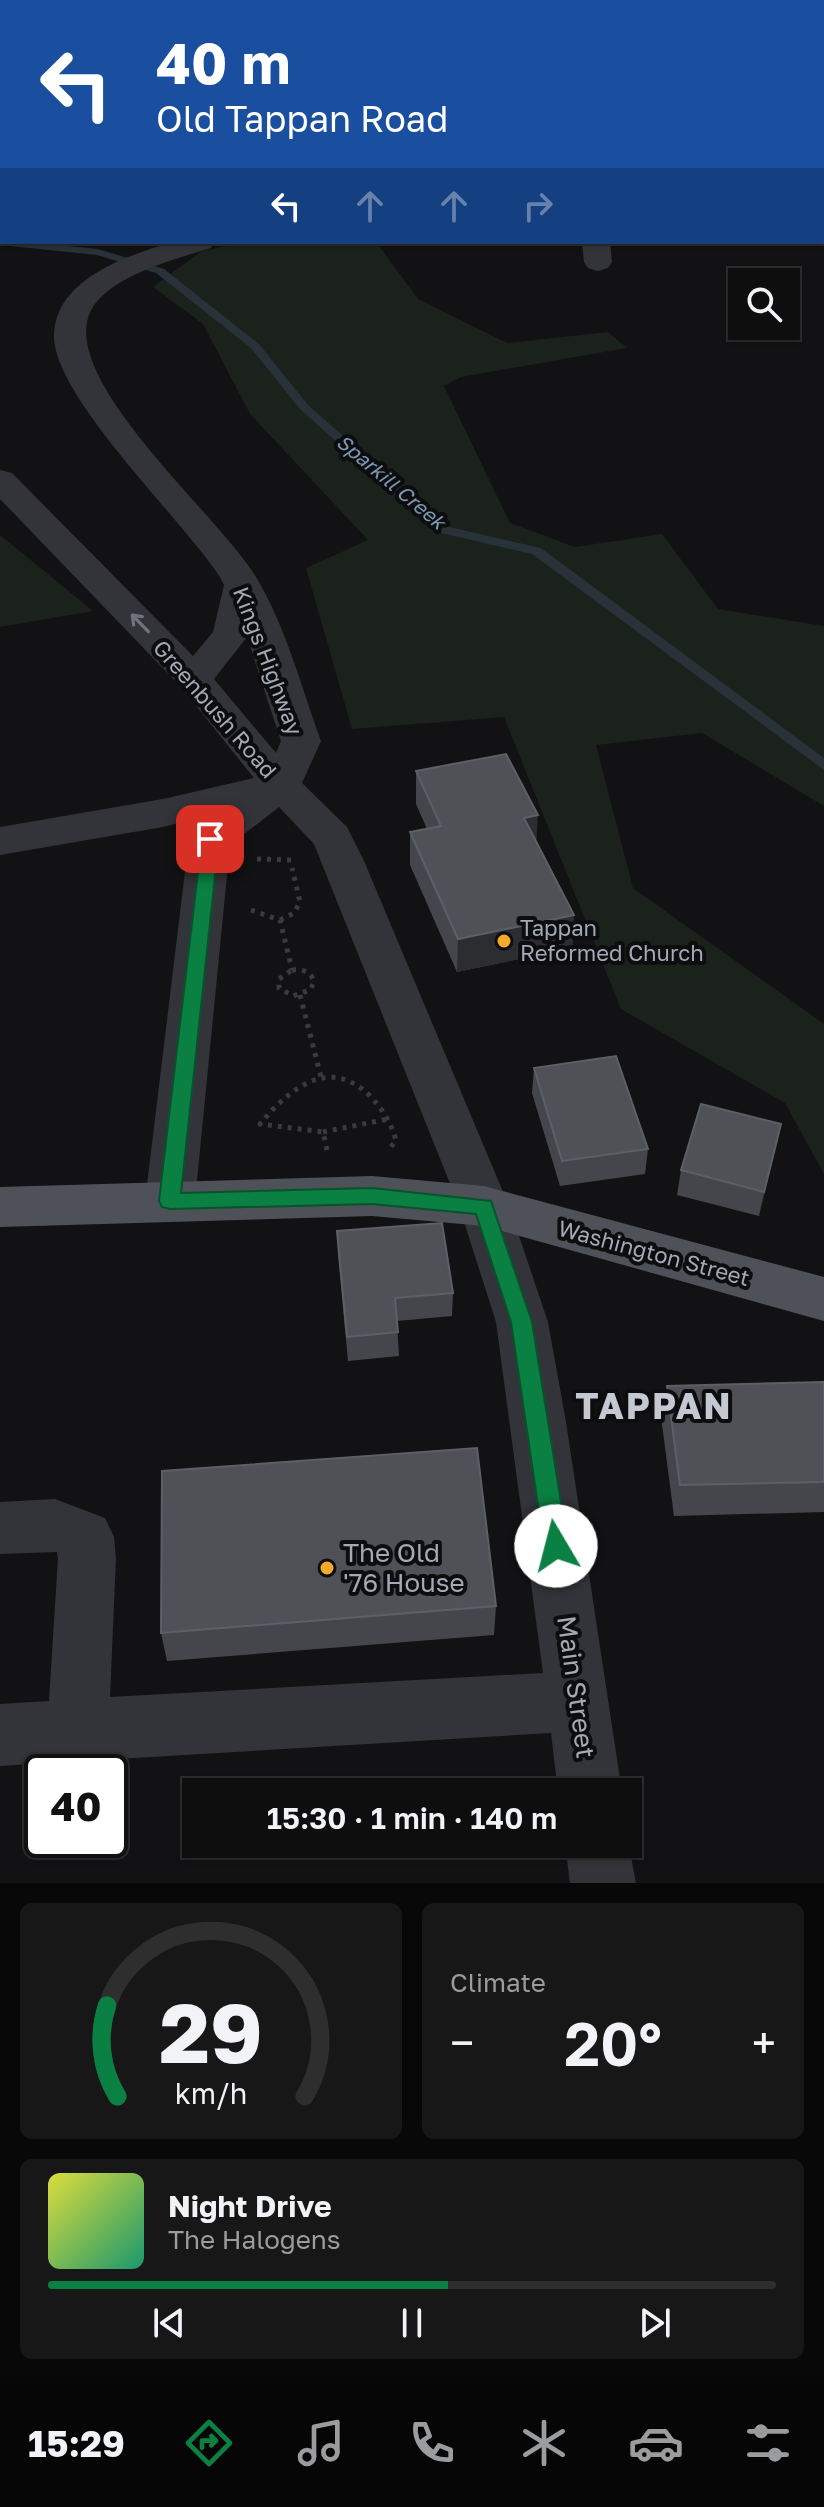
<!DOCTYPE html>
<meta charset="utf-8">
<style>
:root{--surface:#0e0e0f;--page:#171718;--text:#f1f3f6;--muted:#9b9c9e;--line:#2e2e2f;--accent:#0b8043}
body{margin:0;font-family:"Golos Text",sans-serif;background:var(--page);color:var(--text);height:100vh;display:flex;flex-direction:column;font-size:30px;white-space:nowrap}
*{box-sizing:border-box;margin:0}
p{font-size:26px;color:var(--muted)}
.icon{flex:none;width:44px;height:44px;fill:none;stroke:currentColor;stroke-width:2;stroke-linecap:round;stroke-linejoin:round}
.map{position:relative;height:1883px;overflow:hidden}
.drawer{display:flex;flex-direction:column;gap:20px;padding:20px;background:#080808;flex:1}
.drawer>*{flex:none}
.banner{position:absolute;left:0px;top:0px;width:824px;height:244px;box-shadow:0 2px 6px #0004,0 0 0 2px var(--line);background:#1a4fa0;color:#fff;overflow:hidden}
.tools{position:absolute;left:728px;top:268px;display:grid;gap:16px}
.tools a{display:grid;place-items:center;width:72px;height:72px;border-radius:0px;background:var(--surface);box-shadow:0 2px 6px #0004,0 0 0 2px var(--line);font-size:40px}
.speed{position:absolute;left:24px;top:1754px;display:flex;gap:16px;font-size:40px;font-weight:700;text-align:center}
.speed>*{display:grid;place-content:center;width:104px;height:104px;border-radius:50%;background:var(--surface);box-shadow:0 2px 6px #0004,0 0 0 2px var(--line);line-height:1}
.speed .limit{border:4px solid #111;border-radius:12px;background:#fff;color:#111}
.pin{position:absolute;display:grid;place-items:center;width:68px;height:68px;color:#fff;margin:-34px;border-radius:16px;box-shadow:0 4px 12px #0006}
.me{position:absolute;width:88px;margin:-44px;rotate:352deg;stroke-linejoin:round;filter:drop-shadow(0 0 6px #0008)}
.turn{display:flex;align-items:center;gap:28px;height:168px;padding:0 24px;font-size:36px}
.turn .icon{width:104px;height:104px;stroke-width:2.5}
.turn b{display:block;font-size:56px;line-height:68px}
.lanes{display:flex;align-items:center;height:76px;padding:0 24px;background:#0003;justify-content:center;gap:40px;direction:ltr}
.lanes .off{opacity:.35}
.big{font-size:60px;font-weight:600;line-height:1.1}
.drawer .widget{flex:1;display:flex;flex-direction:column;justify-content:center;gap:12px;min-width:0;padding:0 28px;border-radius:12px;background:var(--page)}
.drawer .dial{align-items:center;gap:0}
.dial svg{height:208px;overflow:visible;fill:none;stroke:var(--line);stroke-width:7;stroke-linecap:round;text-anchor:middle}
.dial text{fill:var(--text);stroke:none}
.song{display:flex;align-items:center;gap:24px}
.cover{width:96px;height:96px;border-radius:12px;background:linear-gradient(135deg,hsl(60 70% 55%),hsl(160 70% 35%))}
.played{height:8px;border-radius:4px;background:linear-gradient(90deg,var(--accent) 55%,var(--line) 55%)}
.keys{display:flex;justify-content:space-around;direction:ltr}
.heat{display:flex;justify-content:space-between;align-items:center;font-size:44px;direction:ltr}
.drawer .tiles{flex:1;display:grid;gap:20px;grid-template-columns:1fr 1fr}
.widget:last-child{grid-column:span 2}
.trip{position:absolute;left:182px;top:1778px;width:460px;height:80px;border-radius:0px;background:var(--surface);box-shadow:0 2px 6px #0004,0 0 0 2px var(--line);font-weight:600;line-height:80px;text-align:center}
.menu{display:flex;height:128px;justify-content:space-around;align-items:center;background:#060606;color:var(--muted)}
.menu .icon{width:56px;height:56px}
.menu .selected{color:var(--accent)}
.menu b{font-size:36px;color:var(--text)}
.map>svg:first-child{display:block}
</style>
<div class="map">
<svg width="824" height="1883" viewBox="0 0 824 1883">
<rect width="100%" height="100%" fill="#121214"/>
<g fill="#1a221b">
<polygon points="244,242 376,242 418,299 507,343 608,332 627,348 461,377 444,386 510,523 575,547 662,534 718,609 824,626 824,806 702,733 596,745 633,888 824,1024 824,1174 785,1103 621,1009 504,717 352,729 306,568 368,540 250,414 203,324 153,287 202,251"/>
<polygon points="0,535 93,611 0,627"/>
</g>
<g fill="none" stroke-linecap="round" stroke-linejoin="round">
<polygon fill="#283238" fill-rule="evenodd" points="0,239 2,242 30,242 98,249 164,269 259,344 308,405 445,526 541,548 824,758 824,770 532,554 437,532 300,409 251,348 156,273 97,255 0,245"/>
<g stroke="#393b40" stroke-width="5" stroke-dasharray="4 6" stroke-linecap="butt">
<polyline points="257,859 291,860"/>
<polyline points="251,910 280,920 292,970"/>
<polyline points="280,920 294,913 300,902 292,868"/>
<path d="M292 970C302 969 311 971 314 982L310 990 293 996 279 988V979Z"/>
<polyline points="300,995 321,1077"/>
<polyline points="323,1132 388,1119"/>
<path d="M327 1150 323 1132 260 1124C290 1088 330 1055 371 1097 383 1110 392 1124 396 1141L388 1150"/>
</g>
<g fill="#333439" fill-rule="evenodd">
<rect x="822" y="60" width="2" height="14"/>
<polygon points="822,100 824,100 824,118 822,117"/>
<rect x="822" y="150" width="2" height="16"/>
<path d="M172 242H215L211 248C176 259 99 278 88 318 68 388 218 515 256 577 286 627 301 686 321 741L302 783 347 827 364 861 509 1206 548 1322 566 1422 622 1792H558L551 1733 0 1766V1704L49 1701 58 1558 57 1552 0 1554V1502L55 1499 105 1518 114 1537 116 1558 110 1697 543 1673 496 1322 459 1206 314 844 279 807 230 845 195 1201 188 1215 170 1221 152 1215 145 1201 189 839 195 829 216 814 163 827 0 855V827L163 799 254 778 181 687 0 499V470L12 473 193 656 213 632 224 585 220 577C184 521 50 394 54 333 58 277 128 256 172 242ZM247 637 281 741 276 753 214 679Z"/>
<polygon points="582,242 610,242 612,262 608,268 598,271 588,268 584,262"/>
<polygon points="628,1841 636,1883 570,1883 565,1844 628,1844"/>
</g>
<polygon fill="#4f5158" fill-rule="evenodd" points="372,1176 484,1186 824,1277 824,1321 484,1226 372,1216 0,1227 0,1187"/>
</g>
<g fill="#45464c">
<rect x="250" y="0" width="83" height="2"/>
<rect x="525" y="0" width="79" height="2"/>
<polygon points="416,771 536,842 574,915 572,948 457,972 410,865 410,832 427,829 416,804"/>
<polygon points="534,1068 648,1149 645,1174 560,1186 532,1093"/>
<polygon points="781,1124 759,1216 677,1195 681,1170"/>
<polygon points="337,1231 453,1293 452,1316 397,1321 399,1356 348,1361 338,1255"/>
<polygon points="824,1382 824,1512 674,1516 661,1417 667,1386"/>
<polygon points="496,1606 494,1635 167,1661 161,1633"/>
</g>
<g fill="#2c2d31">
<polygon points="538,815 536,848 524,818"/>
<polygon points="574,915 572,948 457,972 458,939"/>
<polygon points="781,1124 776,1148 759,1216 764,1192"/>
</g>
<g fill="#4f5157" stroke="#5c5f66" stroke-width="2">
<polygon points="254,0 322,0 323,2 255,2"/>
<polygon points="737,0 806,0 808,2 739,2"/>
<polygon points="506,754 538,815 524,818 574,915 458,939 410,832 441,826 416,771"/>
<polygon points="616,1056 648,1149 562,1161 534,1068"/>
<polygon points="701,1104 781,1124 764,1192 681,1170"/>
<polygon points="442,1223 453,1293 395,1298 398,1332 347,1337 337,1231"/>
<polygon points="824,1382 824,1482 680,1485 667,1386"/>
<polygon points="477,1448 496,1606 161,1633 162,1471"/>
</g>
<defs><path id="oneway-shaft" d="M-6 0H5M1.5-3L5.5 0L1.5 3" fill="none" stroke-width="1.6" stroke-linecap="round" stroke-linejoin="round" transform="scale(2)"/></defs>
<use stroke="#71747d" href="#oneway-shaft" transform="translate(140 623) rotate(-134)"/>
<polygon fill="#0b8043" stroke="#07532c" stroke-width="2" points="210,833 219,839 181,1193 372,1188 491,1201 532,1322 568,1546 565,1554 556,1557 548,1554 544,1546 511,1322 476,1214 372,1204 170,1209 162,1207 159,1201 202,839"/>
<g fill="#f5a92a" stroke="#0d0d0f" stroke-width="3">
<circle cx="504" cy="941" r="8"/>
<circle cx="327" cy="1568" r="8"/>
</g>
<g text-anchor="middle" stroke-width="8" stroke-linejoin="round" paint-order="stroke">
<g font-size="20" font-style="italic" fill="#7999b1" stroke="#0d0d0f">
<text transform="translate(391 482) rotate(40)" y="7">Sparkill Creek</text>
</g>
<g font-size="22" fill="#a3a9b5" stroke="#0d0d0f">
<text transform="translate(268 661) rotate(69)" y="8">Kings Highway</text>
<text transform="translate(215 709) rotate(49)" y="8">Greenbush Road</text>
<text transform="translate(654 1253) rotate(15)" y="8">Washington Street</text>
</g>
<g font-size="22" fill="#a3a9b5" stroke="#0d0d0f" text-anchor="start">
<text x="520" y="936">Tappan<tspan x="520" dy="25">Reformed Church</tspan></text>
</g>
<g font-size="26" fill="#a3a9b5" stroke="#0d0d0f" text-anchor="start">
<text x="343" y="1562">The Old<tspan x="343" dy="30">'76 House</tspan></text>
</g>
<g font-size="26" fill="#a3a9b5" stroke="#0d0d0f">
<text transform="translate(576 1687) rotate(82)" y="9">Main Street</text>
</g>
<g font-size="36" font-weight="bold" letter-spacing="2" fill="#c4c8d1" stroke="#0d0d0f">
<text x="654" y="1419">TAPPAN</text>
</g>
</g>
</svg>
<div class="tools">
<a><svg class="icon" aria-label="search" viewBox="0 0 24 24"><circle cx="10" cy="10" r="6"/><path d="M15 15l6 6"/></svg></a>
</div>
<div class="speed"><div class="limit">40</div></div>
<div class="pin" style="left:210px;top:839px;background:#d93025"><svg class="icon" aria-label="arrive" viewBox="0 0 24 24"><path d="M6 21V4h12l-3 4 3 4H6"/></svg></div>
<svg class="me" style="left:556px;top:1546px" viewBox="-20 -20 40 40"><circle r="19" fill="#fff"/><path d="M0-13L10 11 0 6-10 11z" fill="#0b8043"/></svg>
<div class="trip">15:30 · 1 min · 140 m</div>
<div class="banner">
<div class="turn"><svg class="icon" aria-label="left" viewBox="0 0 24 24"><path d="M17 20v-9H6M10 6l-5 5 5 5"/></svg><div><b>40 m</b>Old Tappan Road</div></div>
<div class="lanes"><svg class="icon" aria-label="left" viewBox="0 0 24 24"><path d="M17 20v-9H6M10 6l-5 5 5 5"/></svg><svg class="icon off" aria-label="ahead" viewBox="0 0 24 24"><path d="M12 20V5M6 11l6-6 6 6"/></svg><svg class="icon off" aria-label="ahead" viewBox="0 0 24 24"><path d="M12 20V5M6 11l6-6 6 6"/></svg><svg class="icon off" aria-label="right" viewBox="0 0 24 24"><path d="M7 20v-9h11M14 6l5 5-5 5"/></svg></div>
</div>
</div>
<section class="drawer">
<div class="tiles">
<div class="widget dial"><svg viewBox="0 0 100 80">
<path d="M14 69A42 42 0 1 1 86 69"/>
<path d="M14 69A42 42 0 0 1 10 34" stroke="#0b8043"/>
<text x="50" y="56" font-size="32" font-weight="700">29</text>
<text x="50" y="72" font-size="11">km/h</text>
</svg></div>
<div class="widget"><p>Climate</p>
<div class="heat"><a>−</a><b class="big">20°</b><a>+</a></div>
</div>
<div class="widget">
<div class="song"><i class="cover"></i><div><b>Night Drive</b><p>The Halogens</p></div></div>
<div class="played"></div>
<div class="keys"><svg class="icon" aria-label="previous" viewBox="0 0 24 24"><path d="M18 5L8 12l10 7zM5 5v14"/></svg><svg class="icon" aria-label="pause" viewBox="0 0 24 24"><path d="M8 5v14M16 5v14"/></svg><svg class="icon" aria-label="next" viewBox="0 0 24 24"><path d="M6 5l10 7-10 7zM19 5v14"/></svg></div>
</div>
</div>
</section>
<nav class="menu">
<b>15:29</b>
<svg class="icon selected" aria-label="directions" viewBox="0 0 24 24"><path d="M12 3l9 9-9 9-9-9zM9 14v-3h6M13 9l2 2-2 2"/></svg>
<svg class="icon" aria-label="music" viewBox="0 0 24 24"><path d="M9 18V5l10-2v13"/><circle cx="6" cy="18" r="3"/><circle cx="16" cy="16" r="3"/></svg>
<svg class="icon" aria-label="phone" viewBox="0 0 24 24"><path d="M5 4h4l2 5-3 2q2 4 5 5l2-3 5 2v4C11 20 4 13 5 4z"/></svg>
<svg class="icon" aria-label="climate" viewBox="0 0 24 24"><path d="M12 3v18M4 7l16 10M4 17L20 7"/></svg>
<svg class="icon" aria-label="car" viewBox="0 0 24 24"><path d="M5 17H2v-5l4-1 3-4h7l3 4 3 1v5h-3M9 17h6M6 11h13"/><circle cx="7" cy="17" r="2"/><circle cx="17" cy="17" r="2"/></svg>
<svg class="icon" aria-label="filters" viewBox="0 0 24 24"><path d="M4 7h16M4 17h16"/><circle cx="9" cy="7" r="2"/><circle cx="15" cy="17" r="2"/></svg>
</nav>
